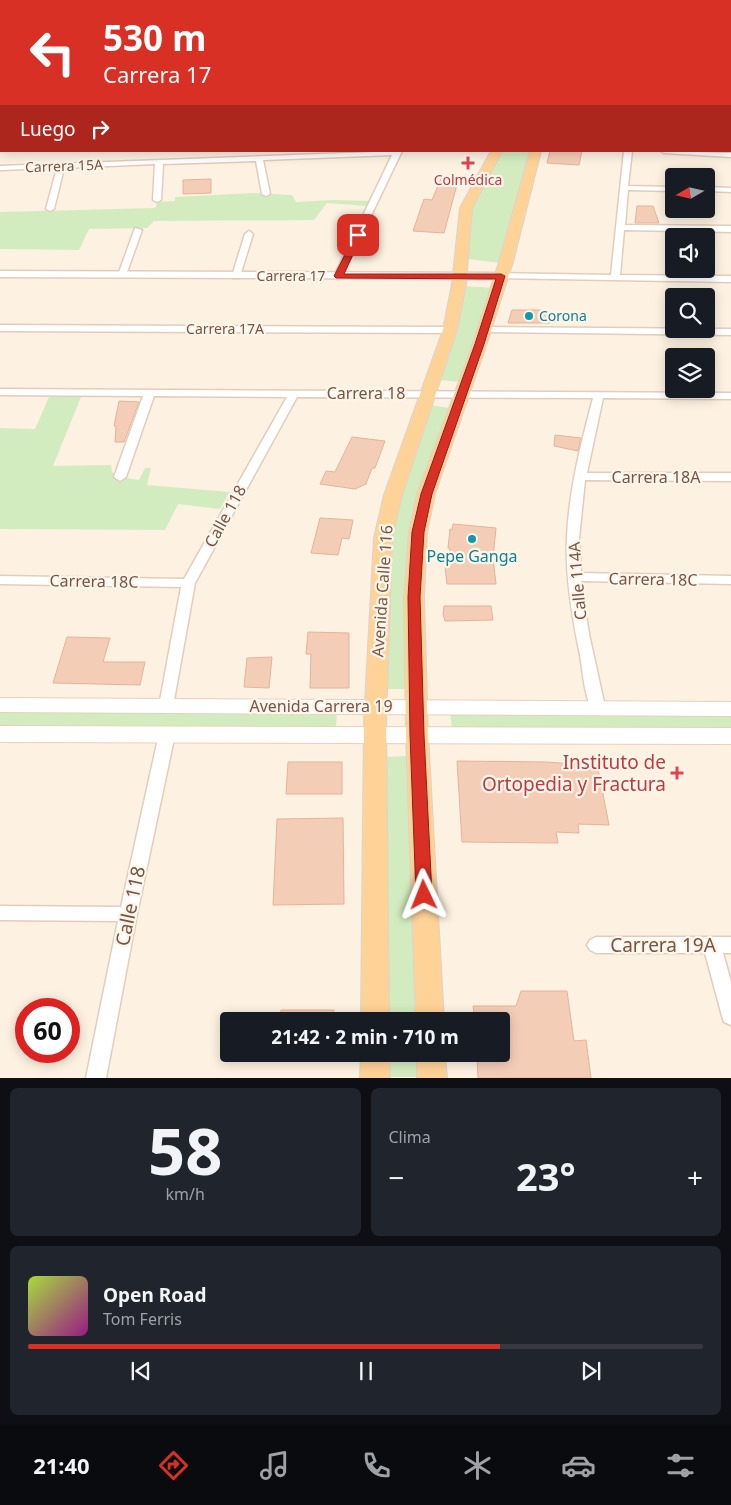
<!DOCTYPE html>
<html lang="es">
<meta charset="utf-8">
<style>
:root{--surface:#171b24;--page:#20242c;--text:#f1f3f6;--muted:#9ea1a6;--line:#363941;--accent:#d93025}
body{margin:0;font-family:"Noto Sans",sans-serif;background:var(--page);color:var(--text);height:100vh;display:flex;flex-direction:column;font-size:19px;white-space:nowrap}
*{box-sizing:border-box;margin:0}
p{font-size:16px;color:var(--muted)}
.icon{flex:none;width:28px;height:28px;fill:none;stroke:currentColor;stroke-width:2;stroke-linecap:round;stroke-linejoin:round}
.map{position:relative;height:1078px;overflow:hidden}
.sheet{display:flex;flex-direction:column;gap:10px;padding:10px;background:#0d0f14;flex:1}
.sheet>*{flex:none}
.guide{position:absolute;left:0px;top:0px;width:731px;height:152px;box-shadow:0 2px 12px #0003;background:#d93025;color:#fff;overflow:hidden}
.needle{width:32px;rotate:261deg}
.fabs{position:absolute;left:665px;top:168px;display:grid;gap:10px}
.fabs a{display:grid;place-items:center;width:50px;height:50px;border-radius:5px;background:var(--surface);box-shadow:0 2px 12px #0003;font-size:25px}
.speed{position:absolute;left:15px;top:998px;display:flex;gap:10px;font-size:25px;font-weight:700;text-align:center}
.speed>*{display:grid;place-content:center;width:65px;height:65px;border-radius:50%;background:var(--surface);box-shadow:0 2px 12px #0003;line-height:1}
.speed .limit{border:8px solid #d22;background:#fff;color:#111}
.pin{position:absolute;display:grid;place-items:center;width:42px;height:42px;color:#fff;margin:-21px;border-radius:10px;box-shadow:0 2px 8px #0006}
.me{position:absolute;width:55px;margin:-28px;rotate:358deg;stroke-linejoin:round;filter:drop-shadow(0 0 4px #0008)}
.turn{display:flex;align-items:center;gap:18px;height:105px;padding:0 20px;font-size:22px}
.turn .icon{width:65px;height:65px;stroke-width:2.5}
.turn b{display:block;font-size:35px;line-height:42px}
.then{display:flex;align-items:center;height:48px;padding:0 20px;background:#0003;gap:10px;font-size:19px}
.big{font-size:38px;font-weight:700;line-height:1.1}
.sheet .card{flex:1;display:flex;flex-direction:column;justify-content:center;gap:8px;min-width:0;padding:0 18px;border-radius:8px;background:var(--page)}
.sheet .dial{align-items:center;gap:0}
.dial b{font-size:65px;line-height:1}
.song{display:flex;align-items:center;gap:15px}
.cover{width:60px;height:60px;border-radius:8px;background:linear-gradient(135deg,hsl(80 70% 55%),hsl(310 70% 35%))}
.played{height:5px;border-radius:2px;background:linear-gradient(90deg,var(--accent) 70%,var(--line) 70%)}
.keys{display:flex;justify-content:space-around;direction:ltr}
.heat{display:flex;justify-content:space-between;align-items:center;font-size:28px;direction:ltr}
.sheet .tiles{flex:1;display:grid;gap:10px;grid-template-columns:1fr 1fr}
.card:last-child{grid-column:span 2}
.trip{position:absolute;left:220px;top:1012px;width:290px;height:50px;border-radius:5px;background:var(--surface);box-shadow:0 2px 12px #0003;font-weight:700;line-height:50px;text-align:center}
.tab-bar{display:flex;height:80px;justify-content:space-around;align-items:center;background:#090b0e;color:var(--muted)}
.tab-bar .icon{width:35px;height:35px}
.tab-bar .on{color:var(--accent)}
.tab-bar b{font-size:22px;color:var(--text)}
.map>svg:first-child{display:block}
</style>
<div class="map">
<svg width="731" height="1078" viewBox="0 0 731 1078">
<rect width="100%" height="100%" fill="#fdf1e1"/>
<g fill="#d3ecbf">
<polygon points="502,151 533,151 500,263 467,259 470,211 481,186"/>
<polygon points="254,193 292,195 296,202 333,200 370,201 367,206 327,203 314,220 154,221 147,228 89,229 79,250 0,249 0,212 155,208 158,202 175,201 175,197"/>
<polygon points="464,286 493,288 462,382 438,380"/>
<polygon points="49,397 81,397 53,466 111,465 112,472 120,477 139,480 145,468 151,468 147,485 230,492 220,509 178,504 165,530 0,529 0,428 35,429"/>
<polygon points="429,405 450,408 435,450 408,689 385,689 391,528"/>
<polygon points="0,710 337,713 336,727 0,725"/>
<polygon points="450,711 731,714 731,730 452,730"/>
<polygon points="408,756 421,1021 386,1021 383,757"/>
<polygon points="386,1054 422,1054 423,1077 386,1077"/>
</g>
<g fill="#f4cdb7" stroke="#e8b297">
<polygon points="550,151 582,151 579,165 547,163"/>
<polygon points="442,176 459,177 444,233 413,231 424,199 432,200"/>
<polygon points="211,179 211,193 183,194 183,180"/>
<polygon points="637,206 653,206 659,223 635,223"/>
<polygon points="512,310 546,310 550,323 508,323"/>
<polygon points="119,401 139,402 124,442 115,442 116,426 114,426"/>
<polygon points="555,435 581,438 578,451 554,446"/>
<polygon points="352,437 385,441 375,468 372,468 366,484 355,489 320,484 326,471 335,472"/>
<polygon points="320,518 353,520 349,539 342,538 338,555 311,553"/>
<polygon points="453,524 496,528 493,558 496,584 447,584 445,567 447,567 450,548 448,548 450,529 452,530"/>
<polygon points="444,606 491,606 493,620 445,621 443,614"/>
<polygon points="308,632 349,633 349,688 310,688 311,654 306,654"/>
<polygon points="67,637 110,638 103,662 145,662 140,685 53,683"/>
<polygon points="272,657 269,688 244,687 247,658"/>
<polygon points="457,761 546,762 575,764 576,769 598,769 609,825 578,824 579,833 556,832 558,843 462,842"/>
<polygon points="288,762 342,762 342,794 286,794"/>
<polygon points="343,818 344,904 273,905 277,819"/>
<polygon points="521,991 567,991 574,1041 586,1040 591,1078 478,1078 477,1054 501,1054 501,1021 475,1021 473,1006 516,1006"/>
<polygon points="281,1010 334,1010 334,1021 280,1021"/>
</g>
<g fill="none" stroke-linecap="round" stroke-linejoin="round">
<defs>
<g id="minor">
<polygon points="83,0 89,0 89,1 84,1"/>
<polygon points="272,0 324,0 272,1"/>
<polygon points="363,0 369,0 369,1 364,1"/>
<rect x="0" y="4" width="1" height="4"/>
<polygon points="731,7 731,11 730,12 730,8"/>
<polygon points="402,151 342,276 338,279 334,276 392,155 263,160 270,194 266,196 262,194 256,161 163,164 161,200 157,202 153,200 155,164 64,168 54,209 50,211 46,209 57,168 0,170 0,166"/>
<polygon points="624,151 632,151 628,186 674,187 674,191 628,190 625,225 731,226 731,232 624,230 620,275 731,276 731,282 498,278 498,274 501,273 611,275"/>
<polygon points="661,151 731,153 731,157 664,153"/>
<polygon points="706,187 731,188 731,192 706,191"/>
<polygon points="135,228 142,230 126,275 125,277 119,277 118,275"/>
<polygon points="249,231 253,234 240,276 239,278 233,278 232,276 245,234"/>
<polygon points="0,325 450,327 455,330 450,333 0,331"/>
<polygon points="484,327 731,329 731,335 481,332 479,330"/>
<path d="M0 389 731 393V399L603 398 587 473H731V481L585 480 579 539 581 573 731 576V584L581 581 589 634 605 707 603 711 598 712 593 711C584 696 583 672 580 655 572 617 565 576 567 537 569 490 581 444 593 398L297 397 195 583 173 706 171 710 166 711 161 710 159 706 181 587 0 584V576L184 579 287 397 154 396 126 477 120 481 114 477 143 396 0 395Z"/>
<polygon points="167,729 172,730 175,734 137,914 106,1078 86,1078 118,921 0,920 0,906 121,907 159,734 162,730"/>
<polygon points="596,937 731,937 731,953 723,953 731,982 731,1025 724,1022 722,1016 705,953 596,953 590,950 587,945 590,940"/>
</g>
<g id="tertiary">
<rect x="215" y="0" width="6" height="1"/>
<rect x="0" y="24" width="1" height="4"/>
<polygon points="0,271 501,273 506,276 501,279 0,277"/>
</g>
<g id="secondary">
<rect x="730" y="114" width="1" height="6"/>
<rect x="0" y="126" width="1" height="6"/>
<polygon points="0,698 731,702 731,716 0,712"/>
<polygon points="0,726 731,728 731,744 0,742"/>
</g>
<g id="primary">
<rect x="498" y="0" width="8" height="1"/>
<rect x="515" y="0" width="8" height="1"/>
<polygon points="491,151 502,151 472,208 466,284 457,330 402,495 392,538 386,721 389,1021 361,1021 364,721 374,538 384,495 443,330 452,284 460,208"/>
<polygon points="530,151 541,151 513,262 485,349 435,494 427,532 424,597 428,735 444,1021 416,1021 406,735 404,597 409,532 417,494 471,349 499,262"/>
<polygon points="361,1054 389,1054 390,1078 360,1078"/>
<polygon points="417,1054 445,1054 447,1078 417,1078"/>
</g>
</defs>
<use href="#minor" stroke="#e2cdbd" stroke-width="3"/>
<use href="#tertiary" stroke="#e2cdbd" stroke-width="3"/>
<use href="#secondary" stroke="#eacfbc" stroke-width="2"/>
<use href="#primary" stroke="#dbd3cf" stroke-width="2"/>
<use href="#minor" fill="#fff" fill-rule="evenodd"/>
<use href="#tertiary" fill="#fff" fill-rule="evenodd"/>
<use href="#secondary" fill="#fff" fill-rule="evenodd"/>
<use href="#primary" fill="#ffd397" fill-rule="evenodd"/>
</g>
<polygon fill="#d93025" stroke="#8d1f18" points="358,232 362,235 344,274 501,274 505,276 484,344 432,494 424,532 420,597 424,735 432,895 430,899 424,901 418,899 416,895 410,735 408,597 412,532 421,494 475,344 496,279 336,278 334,276 355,235"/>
<g fill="#e0444e" stroke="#fff5e9" stroke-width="2">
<path d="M465.5 155.5h5v5h5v5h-5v5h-5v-5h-5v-5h5z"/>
<path d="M674.5 765.5h5v5h5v5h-5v5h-5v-5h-5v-5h5z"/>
</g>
<g fill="#0f9aa8" stroke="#fff5e9" stroke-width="2">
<circle cx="529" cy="316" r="5"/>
<circle cx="472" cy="539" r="5"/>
</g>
<g text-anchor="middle" stroke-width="4.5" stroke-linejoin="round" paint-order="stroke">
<g font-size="14" fill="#765547" stroke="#fff5e9">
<text transform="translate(64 166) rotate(-2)" y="5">Carrera 15A</text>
<text x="291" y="281">Carrera 17</text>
<text x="225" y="334">Carrera 17A</text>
</g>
<g font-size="14" fill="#be3a42" stroke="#fff5e9">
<text x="468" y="185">Colmédica</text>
</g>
<g font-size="14" fill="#0d838f" stroke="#fff5e9" text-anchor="start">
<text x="539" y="321">Corona</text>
</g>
<g font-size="16" fill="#765547" stroke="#fff5e9">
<text x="366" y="399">Carrera 18</text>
<text x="656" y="483">Carrera 18A</text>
<text transform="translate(225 516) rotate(-61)" y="6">Calle 118</text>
<text transform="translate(653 579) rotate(1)" y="6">Carrera 18C</text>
<text transform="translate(94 581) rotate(1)" y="6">Carrera 18C</text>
<text transform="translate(577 581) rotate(-95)" y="6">Calle 114A</text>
<text transform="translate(382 591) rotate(-86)" y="6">Avenida Calle 116</text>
<text x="321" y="712">Avenida Carrera 19</text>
</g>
<g font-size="16" fill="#0d838f" stroke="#fff5e9">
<text x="472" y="562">Pepe Ganga</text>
</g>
<g font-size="19" fill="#be3a42" stroke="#fff5e9" text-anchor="end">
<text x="666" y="769">Instituto de<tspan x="666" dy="22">Ortopedia y Fractura</tspan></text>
</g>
<g font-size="19" fill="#765547" stroke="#fff5e9">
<text transform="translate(130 906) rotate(-78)" y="7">Calle 118</text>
<text x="663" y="952">Carrera 19A</text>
</g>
</g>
</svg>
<div class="fabs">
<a><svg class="needle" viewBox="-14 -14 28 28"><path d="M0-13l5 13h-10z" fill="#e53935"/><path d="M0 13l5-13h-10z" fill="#9ea1a6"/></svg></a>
<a><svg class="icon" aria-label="sound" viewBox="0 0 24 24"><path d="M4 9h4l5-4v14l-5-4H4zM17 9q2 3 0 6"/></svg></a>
<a><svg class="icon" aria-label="search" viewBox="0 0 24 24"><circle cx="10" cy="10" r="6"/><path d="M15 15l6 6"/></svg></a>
<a><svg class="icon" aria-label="layers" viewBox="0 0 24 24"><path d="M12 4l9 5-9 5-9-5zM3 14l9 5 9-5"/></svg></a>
</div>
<div class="speed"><div class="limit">60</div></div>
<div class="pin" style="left:358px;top:235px;background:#d93025"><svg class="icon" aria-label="arrive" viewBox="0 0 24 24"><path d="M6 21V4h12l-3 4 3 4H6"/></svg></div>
<svg class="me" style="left:424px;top:895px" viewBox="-20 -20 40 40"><path d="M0-17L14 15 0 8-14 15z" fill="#d93025" stroke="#fff" stroke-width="4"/></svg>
<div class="trip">21:42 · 2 min · 710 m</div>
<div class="guide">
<div class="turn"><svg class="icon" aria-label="left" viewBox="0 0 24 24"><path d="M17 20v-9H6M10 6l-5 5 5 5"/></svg><div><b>530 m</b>Carrera 17</div></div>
<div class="then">Luego<svg class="icon" aria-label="right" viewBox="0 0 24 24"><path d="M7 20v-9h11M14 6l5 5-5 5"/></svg></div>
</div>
</div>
<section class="sheet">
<div class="tiles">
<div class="card dial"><b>58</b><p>km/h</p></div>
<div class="card"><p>Clima</p>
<div class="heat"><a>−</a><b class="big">23°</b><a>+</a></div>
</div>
<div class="card">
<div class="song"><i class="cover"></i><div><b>Open Road</b><p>Tom Ferris</p></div></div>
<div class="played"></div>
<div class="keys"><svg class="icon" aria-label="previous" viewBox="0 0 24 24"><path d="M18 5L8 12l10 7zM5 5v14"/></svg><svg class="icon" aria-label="pause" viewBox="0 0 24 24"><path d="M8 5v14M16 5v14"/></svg><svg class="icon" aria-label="next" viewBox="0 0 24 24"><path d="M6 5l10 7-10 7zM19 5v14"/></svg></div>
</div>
</div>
</section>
<nav class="tab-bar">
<b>21:40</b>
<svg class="icon on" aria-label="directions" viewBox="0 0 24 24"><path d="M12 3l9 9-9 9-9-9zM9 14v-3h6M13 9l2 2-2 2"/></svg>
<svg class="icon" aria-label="music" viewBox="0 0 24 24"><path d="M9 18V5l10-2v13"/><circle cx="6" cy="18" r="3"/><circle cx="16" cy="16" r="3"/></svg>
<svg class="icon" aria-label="phone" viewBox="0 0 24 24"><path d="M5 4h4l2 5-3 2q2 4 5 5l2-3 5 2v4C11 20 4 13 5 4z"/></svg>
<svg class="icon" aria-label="climate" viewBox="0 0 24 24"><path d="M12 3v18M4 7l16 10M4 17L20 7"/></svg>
<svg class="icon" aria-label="car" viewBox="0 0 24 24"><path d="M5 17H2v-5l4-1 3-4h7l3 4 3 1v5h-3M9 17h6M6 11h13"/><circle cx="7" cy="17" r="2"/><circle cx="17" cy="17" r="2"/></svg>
<svg class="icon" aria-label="filters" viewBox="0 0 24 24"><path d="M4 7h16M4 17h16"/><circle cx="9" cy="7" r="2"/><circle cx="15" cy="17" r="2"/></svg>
</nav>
